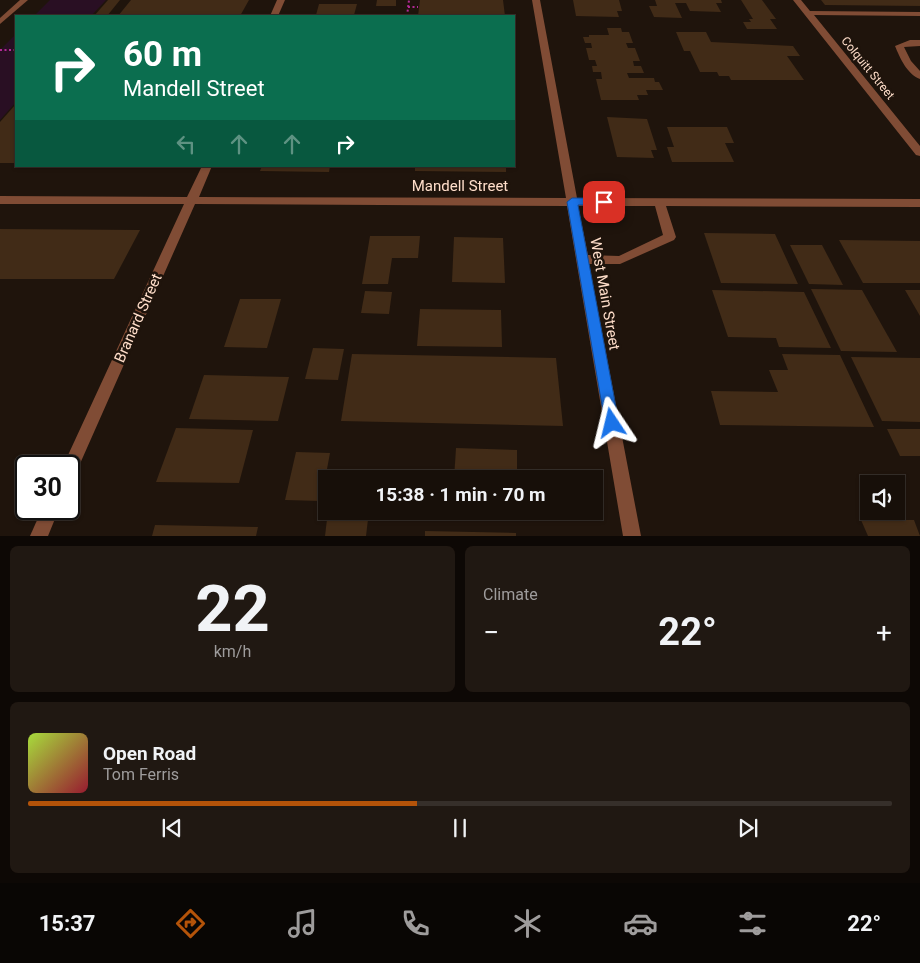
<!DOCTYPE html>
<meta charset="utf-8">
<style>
:root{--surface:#170f09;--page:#201812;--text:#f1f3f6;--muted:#9e9c9c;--line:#362f2a;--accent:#b45309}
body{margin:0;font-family:Roboto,sans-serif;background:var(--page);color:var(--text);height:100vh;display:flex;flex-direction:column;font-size:19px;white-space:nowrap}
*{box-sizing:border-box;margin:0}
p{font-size:16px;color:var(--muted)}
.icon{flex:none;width:28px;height:28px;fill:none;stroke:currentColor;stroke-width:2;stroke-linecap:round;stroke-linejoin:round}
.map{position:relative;height:536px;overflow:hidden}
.sheet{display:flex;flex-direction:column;gap:10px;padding:10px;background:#0d0805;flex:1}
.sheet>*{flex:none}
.banner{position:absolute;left:15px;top:15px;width:500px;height:152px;border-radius:0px;box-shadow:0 1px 4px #0004,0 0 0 1px var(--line);background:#0b6e4f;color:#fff;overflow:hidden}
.fabs{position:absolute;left:860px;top:475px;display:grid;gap:10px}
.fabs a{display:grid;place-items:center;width:45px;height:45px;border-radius:0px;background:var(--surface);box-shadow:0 1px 4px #0004,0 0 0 1px var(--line);font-size:25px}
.speed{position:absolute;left:15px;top:455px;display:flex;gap:10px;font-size:25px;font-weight:700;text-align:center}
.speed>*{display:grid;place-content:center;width:65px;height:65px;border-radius:50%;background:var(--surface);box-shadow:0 1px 4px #0004,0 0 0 1px var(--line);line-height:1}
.speed .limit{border:2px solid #111;border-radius:8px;background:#fff;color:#111}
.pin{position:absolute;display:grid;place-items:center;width:42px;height:42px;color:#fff;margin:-21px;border-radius:10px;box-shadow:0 2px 8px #0006}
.me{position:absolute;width:55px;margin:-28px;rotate:350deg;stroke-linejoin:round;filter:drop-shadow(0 0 4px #0008)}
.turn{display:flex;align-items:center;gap:18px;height:105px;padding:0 25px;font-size:22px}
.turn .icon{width:65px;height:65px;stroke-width:2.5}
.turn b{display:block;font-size:35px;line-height:42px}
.lanes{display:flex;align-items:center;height:48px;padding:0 25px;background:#0003;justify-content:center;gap:25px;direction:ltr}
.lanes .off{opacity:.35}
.big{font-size:38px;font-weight:700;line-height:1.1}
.sheet .card{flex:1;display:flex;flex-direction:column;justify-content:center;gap:8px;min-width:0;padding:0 18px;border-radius:8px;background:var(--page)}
.sheet .dial{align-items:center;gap:0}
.dial b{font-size:65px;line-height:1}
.song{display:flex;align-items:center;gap:15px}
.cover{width:60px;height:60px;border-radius:8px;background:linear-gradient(135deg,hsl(80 70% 55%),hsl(350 70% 35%))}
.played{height:5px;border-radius:2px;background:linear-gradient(90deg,var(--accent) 45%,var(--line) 45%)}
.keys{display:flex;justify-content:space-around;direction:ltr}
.heat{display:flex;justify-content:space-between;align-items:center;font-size:28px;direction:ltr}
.sheet .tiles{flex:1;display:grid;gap:10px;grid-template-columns:1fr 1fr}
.card:last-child{grid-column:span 2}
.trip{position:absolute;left:318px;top:470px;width:285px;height:50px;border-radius:0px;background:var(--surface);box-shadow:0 1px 4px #0004,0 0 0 1px var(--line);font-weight:700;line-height:50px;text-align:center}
.tabs{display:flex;height:80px;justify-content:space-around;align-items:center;background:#090604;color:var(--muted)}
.tabs .icon{width:35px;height:35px}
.tabs .active{color:var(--accent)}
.tabs b{font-size:22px;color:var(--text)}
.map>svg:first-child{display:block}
</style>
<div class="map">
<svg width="920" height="536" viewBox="0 0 920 536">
<rect width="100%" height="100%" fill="#1f140c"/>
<g fill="#290f23">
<polygon points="50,0 106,0 91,16 34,16"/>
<polygon points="16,34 16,102 0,120 0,50"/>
</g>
<g fill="#412b17">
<polygon points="108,0 120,0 107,16 94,16"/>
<polygon points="131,0 249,0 240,16 118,16"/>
<polygon points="377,0 396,0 396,6 376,6"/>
<polygon points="420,0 503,0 505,16 418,16"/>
<polygon points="573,0 619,0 622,11 617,11 619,17 576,16"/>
<polygon points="655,0 721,0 722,3 716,3 721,12 690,11 686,3 675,3 682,18 654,17 649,6 657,6"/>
<polygon points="741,0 762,0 776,19 770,19 777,29 747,29 743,22 751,22 749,19 753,19"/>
<polygon points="821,0 920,0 920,6 825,5"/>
<polygon points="319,4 357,4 354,15 316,15"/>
<polygon points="607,28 621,28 622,32 629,32 633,43 626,43 628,48 635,48 640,61 633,61 634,66 641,66 644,73 627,73 629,78 654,78 655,82 659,82 663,90 646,90 648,95 637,95 639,100 601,100 596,79 602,79 601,72 593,72 592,66 597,66 595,60 589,60 586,48 592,48 591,43 585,43 583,37 589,37 589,35 609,35"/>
<polygon points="676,32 706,32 711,42 793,46 800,56 787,56 804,80 731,80 729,76 719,76 717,72 700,72 690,51 684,51"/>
<polygon points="16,104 16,163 0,163 0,122"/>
<polygon points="607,117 647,119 657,150 651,150 654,158 617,157"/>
<polygon points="667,127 727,127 734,143 725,143 734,162 672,162 667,147 674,147"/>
<polygon points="262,166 330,166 329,172 260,171"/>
<polygon points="415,166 506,166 506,172 415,171"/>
<polygon points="0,229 140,230 114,279 0,279"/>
<polygon points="704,233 775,234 798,284 721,283"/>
<polygon points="370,236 420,236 418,258 392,258 388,284 362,284"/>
<polygon points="454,237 503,238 505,283 452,282"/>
<polygon points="839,240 920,241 920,283 863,283"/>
<polygon points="790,245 822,245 843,285 809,284"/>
<polygon points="811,289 862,290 897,352 841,351"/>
<polygon points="712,290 804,292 831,348 779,347 776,338 728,337"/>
<polygon points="905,290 920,290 920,316"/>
<polygon points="365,291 392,292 389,314 361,313"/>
<polygon points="240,299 281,299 267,348 224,347"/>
<polygon points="420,309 501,310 502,347 417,346"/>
<polygon points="313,348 344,349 338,380 305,379"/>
<polygon points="352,354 556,358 563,426 341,421"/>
<polygon points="782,354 840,355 874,427 720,425 711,391 778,392 769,370 788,370"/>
<polygon points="851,357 920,358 920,422 882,421"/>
<polygon points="204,375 289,377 278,421 189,419"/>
<polygon points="176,428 253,430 239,483 156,482"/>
<polygon points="887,429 920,429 920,456 900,456"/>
<polygon points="456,448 517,450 517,479 454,479"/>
<polygon points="296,452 330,453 321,501 285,500"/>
<polygon points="328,511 369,511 366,536 325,536"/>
<polygon points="861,520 914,520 920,536 868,536"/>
<polygon points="155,525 258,527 256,536 152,536"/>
<polygon points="425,531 516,533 516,536 425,536"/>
</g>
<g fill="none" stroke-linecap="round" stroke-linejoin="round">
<g stroke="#b32a97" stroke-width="2" stroke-dasharray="2 2.5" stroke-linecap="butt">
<polyline points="408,7 418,7"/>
<polyline points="407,16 409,0"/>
<polyline points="0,50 16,50"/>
</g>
<g fill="#804c35" fill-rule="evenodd">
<polygon points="20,0 28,0 0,24 0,18"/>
<polygon points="277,0 285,0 278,16 270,16"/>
<path d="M532 0H540L577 198 920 199V207L666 206 676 237 674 240 620 264H589L641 536H623L567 206 195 204 75 475 69 477V466H63L184 204H0V196L187 197 202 166H212L199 197 566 198ZM578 206H655L663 235 619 256 588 255Z"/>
<polygon points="793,0 801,0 810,11 920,12 920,16 814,15 920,146 920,156 916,155"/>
<path d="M910 40H920V46L904 47 911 61 920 71V79C907 74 900 58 895 46Z"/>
<polygon points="42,509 59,509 48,536 30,536"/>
</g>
</g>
<polygon fill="#1a73e8" stroke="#114b97" points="572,198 604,198 609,202 604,205 578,205 619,423 617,428 612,430 607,428 605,423 567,202"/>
<g text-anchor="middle" stroke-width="5" stroke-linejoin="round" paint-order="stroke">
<g font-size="12" fill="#ffdeca" stroke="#1f140c">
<text transform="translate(868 68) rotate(51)" y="4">Colquitt Street</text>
</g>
<g font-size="15" fill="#ffdeca" stroke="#1f140c">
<text x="460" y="191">Mandell Street</text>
<text transform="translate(605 294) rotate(80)" y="5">West Main Street</text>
<text transform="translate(138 318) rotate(-66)" y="5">Branard Street</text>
</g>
</g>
</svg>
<div class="fabs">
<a><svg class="icon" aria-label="sound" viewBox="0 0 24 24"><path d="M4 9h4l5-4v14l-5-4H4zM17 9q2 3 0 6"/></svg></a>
</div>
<div class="speed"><div class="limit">30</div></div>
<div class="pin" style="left:604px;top:202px;background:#d93025"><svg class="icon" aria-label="arrive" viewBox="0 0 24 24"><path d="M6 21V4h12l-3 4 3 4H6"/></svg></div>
<svg class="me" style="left:612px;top:423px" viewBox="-20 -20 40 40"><path d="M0-17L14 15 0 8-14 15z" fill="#1a73e8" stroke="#fff" stroke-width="4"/></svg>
<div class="trip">15:38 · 1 min · 70 m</div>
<div class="banner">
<div class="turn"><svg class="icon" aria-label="right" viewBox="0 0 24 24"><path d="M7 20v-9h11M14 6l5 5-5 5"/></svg><div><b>60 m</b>Mandell Street</div></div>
<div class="lanes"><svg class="icon off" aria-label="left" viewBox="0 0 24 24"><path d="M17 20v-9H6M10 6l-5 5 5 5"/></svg><svg class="icon off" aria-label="ahead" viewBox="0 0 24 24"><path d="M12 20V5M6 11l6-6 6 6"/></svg><svg class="icon off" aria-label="ahead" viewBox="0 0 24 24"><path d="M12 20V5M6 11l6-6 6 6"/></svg><svg class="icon" aria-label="right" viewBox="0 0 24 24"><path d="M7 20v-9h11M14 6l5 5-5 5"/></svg></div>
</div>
</div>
<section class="sheet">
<div class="tiles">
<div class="card dial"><b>22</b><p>km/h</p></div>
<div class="card"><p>Climate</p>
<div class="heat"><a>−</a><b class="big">22°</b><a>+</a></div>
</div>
<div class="card">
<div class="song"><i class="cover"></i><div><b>Open Road</b><p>Tom Ferris</p></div></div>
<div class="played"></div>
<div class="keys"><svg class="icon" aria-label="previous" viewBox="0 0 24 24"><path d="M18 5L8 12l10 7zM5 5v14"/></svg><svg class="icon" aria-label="pause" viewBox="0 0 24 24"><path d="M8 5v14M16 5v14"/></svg><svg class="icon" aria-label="next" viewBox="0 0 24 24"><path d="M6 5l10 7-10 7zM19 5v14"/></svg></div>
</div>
</div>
</section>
<nav class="tabs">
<b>15:37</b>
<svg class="icon active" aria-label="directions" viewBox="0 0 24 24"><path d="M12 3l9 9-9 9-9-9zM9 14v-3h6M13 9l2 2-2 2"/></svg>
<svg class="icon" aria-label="music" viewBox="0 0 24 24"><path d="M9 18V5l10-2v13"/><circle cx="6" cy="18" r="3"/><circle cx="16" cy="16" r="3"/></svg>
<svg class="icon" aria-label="phone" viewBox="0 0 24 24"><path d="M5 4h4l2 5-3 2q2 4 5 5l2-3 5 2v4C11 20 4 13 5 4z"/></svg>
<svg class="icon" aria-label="climate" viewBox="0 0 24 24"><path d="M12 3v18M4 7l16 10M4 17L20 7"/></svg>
<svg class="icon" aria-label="car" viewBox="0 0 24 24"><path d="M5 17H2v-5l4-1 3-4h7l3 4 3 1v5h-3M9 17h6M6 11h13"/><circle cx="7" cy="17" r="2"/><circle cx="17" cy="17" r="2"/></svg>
<svg class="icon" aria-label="filters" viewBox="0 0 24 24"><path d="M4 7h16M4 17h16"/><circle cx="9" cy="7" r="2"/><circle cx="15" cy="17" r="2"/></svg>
<b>22°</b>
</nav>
